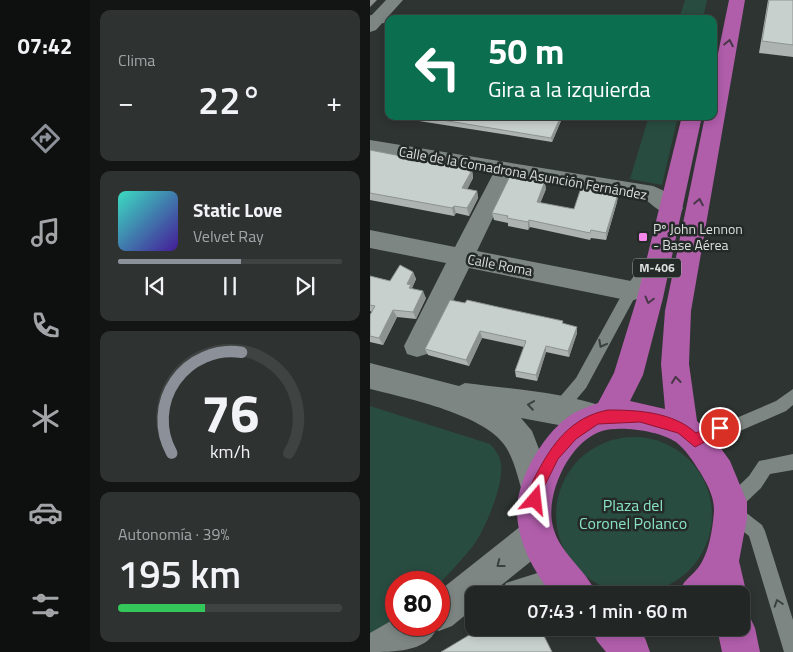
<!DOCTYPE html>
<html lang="es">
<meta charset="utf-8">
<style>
:root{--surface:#222725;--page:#2e3332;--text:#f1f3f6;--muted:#a2a5a7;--line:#3f4442;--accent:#8c9099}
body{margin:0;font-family:"Titillium Web",sans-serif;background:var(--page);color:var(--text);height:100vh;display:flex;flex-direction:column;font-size:19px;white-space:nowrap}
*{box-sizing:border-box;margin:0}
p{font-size:16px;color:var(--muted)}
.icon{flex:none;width:28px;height:28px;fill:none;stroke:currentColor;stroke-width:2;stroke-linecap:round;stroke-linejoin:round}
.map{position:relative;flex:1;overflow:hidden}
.drawer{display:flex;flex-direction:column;gap:10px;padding:10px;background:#131514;width:280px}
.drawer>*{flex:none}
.top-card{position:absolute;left:15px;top:15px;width:332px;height:105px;border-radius:10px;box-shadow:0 2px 8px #0003,0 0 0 1px var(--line);background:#0b6e4f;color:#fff;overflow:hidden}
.speed{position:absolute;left:15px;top:571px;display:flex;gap:10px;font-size:25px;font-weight:700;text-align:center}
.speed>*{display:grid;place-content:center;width:65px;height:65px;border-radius:50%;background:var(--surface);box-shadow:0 2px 8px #0003,0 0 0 1px var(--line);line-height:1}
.speed .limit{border:8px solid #d22;background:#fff;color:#111}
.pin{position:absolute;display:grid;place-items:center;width:42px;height:42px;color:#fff;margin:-21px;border:2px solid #fff;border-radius:50%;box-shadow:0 1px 5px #0007}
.me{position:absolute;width:55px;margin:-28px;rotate:17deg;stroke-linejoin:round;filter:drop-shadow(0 0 4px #0008)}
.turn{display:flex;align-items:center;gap:18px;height:105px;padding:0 20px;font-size:22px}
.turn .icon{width:65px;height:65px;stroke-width:2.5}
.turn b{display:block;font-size:35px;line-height:42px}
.big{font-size:38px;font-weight:600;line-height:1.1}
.drawer .tile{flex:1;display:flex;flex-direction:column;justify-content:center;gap:8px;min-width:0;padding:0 18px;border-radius:10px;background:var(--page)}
.drawer .dial{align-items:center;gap:0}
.dial svg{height:130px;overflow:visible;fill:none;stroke:var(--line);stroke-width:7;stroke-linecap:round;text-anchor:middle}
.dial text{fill:var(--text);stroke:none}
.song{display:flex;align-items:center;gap:15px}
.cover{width:60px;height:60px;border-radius:8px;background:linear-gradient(135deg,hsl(170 70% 55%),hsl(260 70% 35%))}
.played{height:5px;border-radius:2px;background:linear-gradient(90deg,var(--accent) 55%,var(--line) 55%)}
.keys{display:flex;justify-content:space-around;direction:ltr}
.heat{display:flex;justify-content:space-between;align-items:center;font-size:28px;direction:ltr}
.charge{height:8px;border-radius:4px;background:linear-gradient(90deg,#34c759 39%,var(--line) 0)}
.trip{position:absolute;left:95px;top:586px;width:285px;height:50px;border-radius:10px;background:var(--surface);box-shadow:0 2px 8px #0003,0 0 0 1px var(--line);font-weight:600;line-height:50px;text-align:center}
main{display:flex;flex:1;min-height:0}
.menu{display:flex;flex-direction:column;width:90px;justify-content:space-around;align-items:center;background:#0e100f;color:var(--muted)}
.menu .icon{width:35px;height:35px}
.menu .current{color:var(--accent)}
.menu b{font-size:22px;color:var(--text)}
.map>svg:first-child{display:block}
</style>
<main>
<nav class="menu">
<b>07:42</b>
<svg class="icon current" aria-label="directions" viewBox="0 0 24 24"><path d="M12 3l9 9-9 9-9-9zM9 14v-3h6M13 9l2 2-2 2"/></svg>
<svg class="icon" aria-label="music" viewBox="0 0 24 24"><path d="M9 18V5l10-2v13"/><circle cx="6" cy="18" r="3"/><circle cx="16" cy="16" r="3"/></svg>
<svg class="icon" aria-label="phone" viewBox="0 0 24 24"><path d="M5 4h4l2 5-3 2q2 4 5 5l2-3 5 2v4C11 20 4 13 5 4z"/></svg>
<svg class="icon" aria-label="climate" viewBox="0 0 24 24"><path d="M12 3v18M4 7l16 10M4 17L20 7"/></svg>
<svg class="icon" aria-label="car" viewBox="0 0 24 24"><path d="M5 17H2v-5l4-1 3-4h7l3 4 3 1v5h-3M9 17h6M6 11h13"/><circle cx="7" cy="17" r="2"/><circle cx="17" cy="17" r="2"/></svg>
<svg class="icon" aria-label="filters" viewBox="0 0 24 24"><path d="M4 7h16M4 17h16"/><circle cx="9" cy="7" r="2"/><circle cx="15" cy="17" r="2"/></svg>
</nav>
<section class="drawer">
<div class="tile"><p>Clima</p>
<div class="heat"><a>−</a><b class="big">22°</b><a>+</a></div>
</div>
<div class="tile">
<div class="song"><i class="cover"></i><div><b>Static Love</b><p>Velvet Ray</p></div></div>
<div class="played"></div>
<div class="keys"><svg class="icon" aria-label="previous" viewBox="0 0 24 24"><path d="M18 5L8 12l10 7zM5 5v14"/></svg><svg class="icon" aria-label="pause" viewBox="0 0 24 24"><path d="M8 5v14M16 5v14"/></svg><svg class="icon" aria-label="next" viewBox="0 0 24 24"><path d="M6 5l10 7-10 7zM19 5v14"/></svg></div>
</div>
<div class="tile dial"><svg viewBox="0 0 100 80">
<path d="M14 69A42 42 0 1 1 86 69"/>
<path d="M14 69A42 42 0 0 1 57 7" stroke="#8c9099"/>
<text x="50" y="56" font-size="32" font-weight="700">76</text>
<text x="50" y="72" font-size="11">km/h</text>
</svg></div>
<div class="tile"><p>Autonomía · 39%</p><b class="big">195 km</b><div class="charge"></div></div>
</section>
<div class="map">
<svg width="423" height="652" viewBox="0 0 423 652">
<rect width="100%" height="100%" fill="#2e3431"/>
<g fill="#294c40">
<polygon points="315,0 337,0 333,19 309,19"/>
<polygon points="279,116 308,116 292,185 260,179"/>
<path d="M0 406 120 444C125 449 130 456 131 464 134 484 115 531 102 547 92 560 80 572 69 584V582H26V618L0 635Z"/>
<circle cx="264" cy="515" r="78"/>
</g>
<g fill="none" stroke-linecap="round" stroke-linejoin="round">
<g fill="#7e8683" fill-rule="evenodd">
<polygon points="0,15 19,18 20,19 19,24 0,21"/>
<polygon points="283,253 287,255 289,258 266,295 216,388 193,415 188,417 183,415 180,410 183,405 206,378 256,287 279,255"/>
<polygon points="423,389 423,405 416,411 370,431 352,435 325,447 319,445 317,440 319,435 345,423 364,419 406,401"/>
<polygon points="423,454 423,470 400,474 391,488 370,508 392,525 395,531 423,620 423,652 414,652 379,536 356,518 353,505 355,499 379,476 389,461"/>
</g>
<g fill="#7e8683" fill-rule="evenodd">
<polygon points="16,0 33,0 6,30 0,32 0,17"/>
<path d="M0 140 283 186C294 190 307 198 313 208L310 214C296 218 287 209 276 200L142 178 107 251 261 281 270 284 274 291 270 298 261 301 99 268 57 354 47 357 37 354 34 346 76 263 0 248V230L85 247 123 174 0 154Z"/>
<path d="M168 517 180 522 185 534 180 546 119 595H104V608L82 626 69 631 66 630C56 652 23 652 0 652V633L26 618V625H69V591L156 522Z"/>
<polygon points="193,565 205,570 210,582 205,594 130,595 136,583"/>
</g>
<path fill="#7e8683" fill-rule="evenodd" d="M0 363 89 386 95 383C141 389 194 392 237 408L241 418 237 428 226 432 151 418 162 431 184 488 179 500 167 504 155 500C149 484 146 464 137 449 119 415 36 398 0 389Z"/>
<g fill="#b05daa" fill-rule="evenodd">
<path d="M359 0H375L321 311 319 364 327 421 342 436 360 461 377 502V518L369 561 377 595 371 608V595H308C314 579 318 580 328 568 339 554 343 528 344 510 344 496 337 484 330 472 323 461 316 450 306 442 291 431 249 425 232 431 200 441 177 491 182 522 187 553 216 568 227 595H183C164 573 148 542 147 513 146 479 175 430 204 413 211 409 220 406 228 403L244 373 267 298 312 116H332L293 298 273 375 260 401 295 409 291 364 295 311 335 116H344V73Z"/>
<polygon points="371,611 379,615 385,628 390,652 352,652 347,628 371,628"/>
<polygon points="221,628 265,628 275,638 280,652 236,652 227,641"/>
</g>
</g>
<g fill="#acb3b0">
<polygon points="398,0 423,0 423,57 389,53"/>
<polygon points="48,116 193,116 182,142 49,121"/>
<polygon points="0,150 102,170 103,178 97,189 107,191 108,198 99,216 86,213 84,216 0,200"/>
<polygon points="176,189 170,203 204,209 248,194 247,202 236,240 221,238 220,240 160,227 158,230 138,226 138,223 124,220 122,213"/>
<polygon points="43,272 46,279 42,288 56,298 46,319 27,317 13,345 0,342 0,315 2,312 0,311 0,276 20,281"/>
<polygon points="80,300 193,321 193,324 207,333 199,357 176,352 167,381 146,377 145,371 154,347 112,338 99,366 58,355 55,349"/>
</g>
<g fill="#8c9290">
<polygon points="0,0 7,0 0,7"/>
<polygon points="191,116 193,116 182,142 181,138"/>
<polygon points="102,170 103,178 94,196 92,188"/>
<polygon points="175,181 176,189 168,209 167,202"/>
<polygon points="107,191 108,198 99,216 97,208"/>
<polygon points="248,194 247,202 236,240 236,233"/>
<polygon points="84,206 86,213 84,216 82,208"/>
<polygon points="159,220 160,227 158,230 158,222"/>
<polygon points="43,272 46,279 42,288 44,292 42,295 37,284"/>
<polygon points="53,291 56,298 46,319 43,312"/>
<polygon points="23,310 27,317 13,345 9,338"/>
<polygon points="207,327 207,333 199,357 198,351"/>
<polygon points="110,331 112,338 99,366 96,360"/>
<polygon points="176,346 176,352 167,381 166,375"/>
</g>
<g fill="#c8d0cd" stroke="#8c9290">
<polygon points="399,0 423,0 423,45 392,41"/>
<polygon points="48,116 191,116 181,138"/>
<polygon points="0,150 102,170 92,188 107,191 97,208 84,206 82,208 0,193"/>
<polygon points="140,176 175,181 167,202 204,209 211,188 248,194 236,233 221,230 220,233 159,220 158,222 137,218 138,216 122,213"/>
<polygon points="30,265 43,272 37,284 41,285 39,288 53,291 43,312 23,310 9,338 0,336 0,315 5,306 0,305 0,276 20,281"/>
<polygon points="80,300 95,303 97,300 128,307 193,321 192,323 207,327 198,351 176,346 166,375 145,371 156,341 110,331 96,360 55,349"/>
<polygon points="111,628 170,628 182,652 71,652"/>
</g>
<defs><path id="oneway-chevron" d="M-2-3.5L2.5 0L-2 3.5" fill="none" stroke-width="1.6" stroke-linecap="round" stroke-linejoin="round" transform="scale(1.25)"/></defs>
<g stroke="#473748">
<use href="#oneway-chevron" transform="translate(359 43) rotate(-79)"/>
<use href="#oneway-chevron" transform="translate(329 202) rotate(-79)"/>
<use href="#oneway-chevron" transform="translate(279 300) rotate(105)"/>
<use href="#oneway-chevron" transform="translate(306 380) rotate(-96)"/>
</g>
<g stroke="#3a413e">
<use href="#oneway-chevron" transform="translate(232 344) rotate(118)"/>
<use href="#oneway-chevron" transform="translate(161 405) rotate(-172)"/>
<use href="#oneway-chevron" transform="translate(130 564) rotate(142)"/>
<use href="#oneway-chevron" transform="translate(408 603) rotate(-108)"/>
</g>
<path fill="#e11d48" stroke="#92132f" d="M238 410C268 410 303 412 326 433L350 422 354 424 356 428 354 432 325 447 308 433 270 422 228 424 206 439 188 459 173 489 170 504 165 506 160 504C156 494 161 484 166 475 182 444 201 417 238 410Z"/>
<rect fill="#f788eb" stroke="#242a27" stroke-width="2" x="268" y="232" width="10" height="10" rx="2.5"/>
<g text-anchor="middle" stroke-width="5" stroke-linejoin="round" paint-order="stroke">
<rect fill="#242a27" stroke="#a3a8a6" stroke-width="1" x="263" y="258.5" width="48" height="19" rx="4"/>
<g font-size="12" font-weight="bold" fill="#dadedc">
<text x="287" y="272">M-406</text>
</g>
<g font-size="14" fill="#dadedc" stroke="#242a27">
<text transform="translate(153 173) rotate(10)" y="5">Calle de la Comadrona Asunción Fernández</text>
<text transform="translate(130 265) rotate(11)" y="5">Calle Roma</text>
</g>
<g font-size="14" fill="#dadedc" stroke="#242a27" text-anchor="start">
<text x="283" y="234">Pº John Lennon<tspan x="283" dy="16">- Base Aérea</tspan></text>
</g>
<g font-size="16" fill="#88e2c3" stroke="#242a27">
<text x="263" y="511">Plaza del<tspan x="263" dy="18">Coronel Polanco</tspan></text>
</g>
</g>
</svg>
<div class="speed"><div class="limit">80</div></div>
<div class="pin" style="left:350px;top:428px;background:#d93025"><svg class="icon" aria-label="arrive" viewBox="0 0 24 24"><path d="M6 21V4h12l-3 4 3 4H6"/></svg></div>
<svg class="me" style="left:165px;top:500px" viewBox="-20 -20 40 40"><path d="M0-17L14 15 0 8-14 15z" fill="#e11d48" stroke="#fff" stroke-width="4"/></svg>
<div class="trip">07:43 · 1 min · 60 m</div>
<div class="top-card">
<div class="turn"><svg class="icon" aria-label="left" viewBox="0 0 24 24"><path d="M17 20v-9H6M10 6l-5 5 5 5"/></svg><div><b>50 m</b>Gira a la izquierda</div></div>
</div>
</div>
</main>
